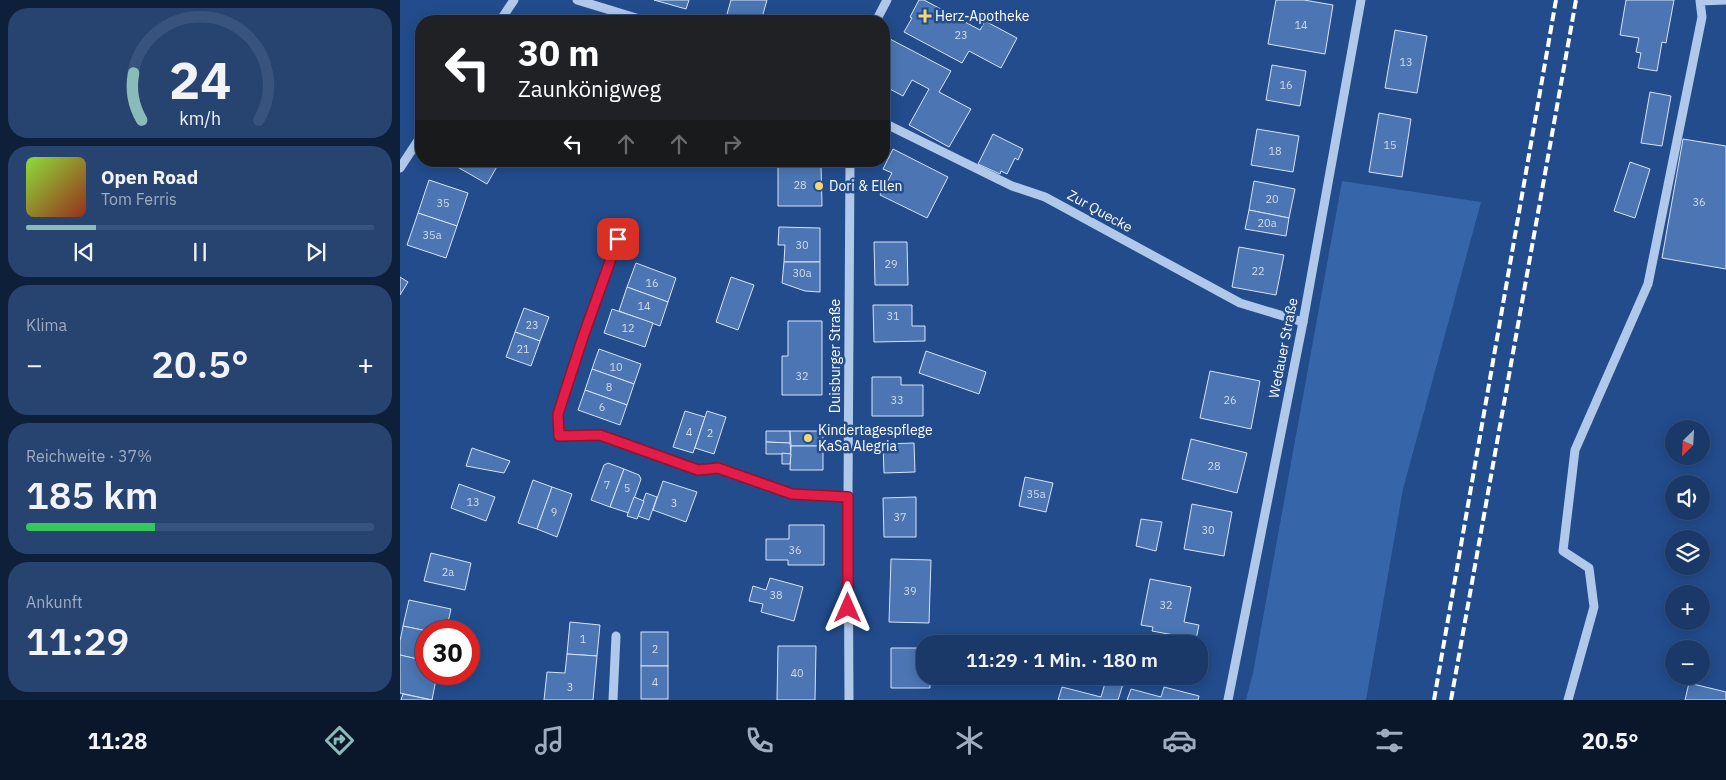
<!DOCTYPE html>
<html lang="de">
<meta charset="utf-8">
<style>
:root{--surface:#1a3969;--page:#274471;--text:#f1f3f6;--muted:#9facc0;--line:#38537d;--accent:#8bbbb9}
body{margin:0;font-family:"IBM Plex Sans",sans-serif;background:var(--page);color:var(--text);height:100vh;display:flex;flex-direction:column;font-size:19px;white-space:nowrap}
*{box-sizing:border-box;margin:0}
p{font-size:16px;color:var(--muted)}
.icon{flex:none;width:28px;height:28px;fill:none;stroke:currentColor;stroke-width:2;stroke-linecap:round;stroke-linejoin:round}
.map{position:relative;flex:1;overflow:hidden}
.panel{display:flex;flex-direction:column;gap:8px;padding:8px;background:#0e1f3a;width:400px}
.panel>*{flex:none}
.guide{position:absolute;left:15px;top:15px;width:475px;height:152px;border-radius:20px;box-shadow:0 2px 12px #0003,0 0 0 1px var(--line);background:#202124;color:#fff;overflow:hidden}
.needle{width:32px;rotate:204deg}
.tools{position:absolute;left:1265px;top:420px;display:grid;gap:10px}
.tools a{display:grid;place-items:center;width:45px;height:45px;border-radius:50%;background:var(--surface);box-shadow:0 2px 12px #0003,0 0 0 1px var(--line);font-size:25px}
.speed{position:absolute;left:15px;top:620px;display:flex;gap:10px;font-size:25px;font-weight:700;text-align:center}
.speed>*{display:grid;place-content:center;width:65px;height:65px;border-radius:50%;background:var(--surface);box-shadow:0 2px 12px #0003,0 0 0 1px var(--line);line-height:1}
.speed .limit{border:8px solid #d22;background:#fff;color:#111}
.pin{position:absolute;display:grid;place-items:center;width:42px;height:42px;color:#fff;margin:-21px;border-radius:10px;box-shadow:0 2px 8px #0006}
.me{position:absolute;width:55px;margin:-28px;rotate:0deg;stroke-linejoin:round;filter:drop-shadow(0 0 4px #0008)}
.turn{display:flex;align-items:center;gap:18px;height:105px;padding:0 20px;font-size:22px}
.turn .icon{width:65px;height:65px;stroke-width:2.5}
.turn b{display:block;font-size:35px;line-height:42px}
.lanes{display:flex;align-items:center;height:48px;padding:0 20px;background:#0003;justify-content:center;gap:25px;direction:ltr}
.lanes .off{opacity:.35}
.big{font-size:38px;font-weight:600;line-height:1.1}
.panel .card{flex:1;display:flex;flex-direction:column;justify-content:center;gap:8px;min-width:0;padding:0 18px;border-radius:20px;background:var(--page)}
.panel .dial{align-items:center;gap:0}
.dial svg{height:130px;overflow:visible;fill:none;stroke:var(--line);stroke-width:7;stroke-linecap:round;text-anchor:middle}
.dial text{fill:var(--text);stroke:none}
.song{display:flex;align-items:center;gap:15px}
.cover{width:60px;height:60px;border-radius:8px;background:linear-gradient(135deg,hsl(90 70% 55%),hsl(10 70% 35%))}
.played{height:5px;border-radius:2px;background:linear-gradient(90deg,var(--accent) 20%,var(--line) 20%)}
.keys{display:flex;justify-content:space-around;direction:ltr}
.heat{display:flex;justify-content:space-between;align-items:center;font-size:28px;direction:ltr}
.charge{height:8px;border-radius:4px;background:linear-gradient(90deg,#34c759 37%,var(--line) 0)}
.trip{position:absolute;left:516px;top:635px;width:292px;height:50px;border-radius:20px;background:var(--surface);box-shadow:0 2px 12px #0003,0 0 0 1px var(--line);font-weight:600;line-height:50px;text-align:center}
.dock{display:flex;height:80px;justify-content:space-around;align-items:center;background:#0a172a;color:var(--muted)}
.dock .icon{width:35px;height:35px}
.dock .active{color:var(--accent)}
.dock b{font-size:22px;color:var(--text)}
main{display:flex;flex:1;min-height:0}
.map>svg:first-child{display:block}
</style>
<main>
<section class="panel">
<div class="card dial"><svg viewBox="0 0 100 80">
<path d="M14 69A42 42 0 1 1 86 69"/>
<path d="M14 69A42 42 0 0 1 9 40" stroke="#8bbbb9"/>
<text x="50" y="56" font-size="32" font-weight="700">24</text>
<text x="50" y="72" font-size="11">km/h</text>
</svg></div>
<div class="card">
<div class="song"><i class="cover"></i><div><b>Open Road</b><p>Tom Ferris</p></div></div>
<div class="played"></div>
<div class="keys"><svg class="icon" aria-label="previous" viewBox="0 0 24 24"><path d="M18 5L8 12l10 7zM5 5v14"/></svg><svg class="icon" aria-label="pause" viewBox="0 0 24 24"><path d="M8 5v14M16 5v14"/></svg><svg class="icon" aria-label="next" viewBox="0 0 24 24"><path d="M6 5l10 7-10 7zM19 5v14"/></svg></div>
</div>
<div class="card"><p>Klima</p>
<div class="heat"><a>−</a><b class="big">20.5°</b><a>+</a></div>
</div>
<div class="card"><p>Reichweite · 37%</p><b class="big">185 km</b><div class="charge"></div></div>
<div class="card"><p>Ankunft</p><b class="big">11:29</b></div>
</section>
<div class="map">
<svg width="1326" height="700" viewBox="0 0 1326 700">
<rect width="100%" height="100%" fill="#224c8c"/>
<polygon fill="#3666a9" points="942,181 1081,202 1003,489 966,700 846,700 853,673"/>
<g fill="#4b76b3" stroke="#d5e4f8">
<polygon points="254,0 289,0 286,9"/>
<polygon points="331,0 367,0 361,21 325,21"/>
<polygon points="519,0 524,0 580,30 585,21 617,38 601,68 569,51 562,63 504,32 512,18 510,17"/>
<polygon points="876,0 904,0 933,5 925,54 868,44"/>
<polygon points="1226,0 1274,0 1266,43 1262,42 1257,71 1238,68 1241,53 1236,52 1239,38 1220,35"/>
<polygon points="424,16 426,17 435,21 421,21"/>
<polygon points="995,30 1027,36 1017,93 985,88"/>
<polygon points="490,39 551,71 539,92 571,109 549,147 509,125 529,89 512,80 503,96 484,86 484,51"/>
<polygon points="872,65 906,71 900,106 866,100"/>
<polygon points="1250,92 1271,96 1262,146 1241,143"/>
<polygon points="979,113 1011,119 1002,177 969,172"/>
<polygon points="857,129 899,136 893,172 851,165"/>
<polygon points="593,134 623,149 618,160 615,158 607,174 601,171 600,174 578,164"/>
<polygon points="1283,139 1326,146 1326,269 1262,258"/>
<polygon points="493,149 548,177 527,218 480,195 492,173 483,169"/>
<polygon points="47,161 97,161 99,163 87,184"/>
<polygon points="1230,162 1250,169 1235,218 1214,211"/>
<polygon points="378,165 421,165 422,206 378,206"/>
<polygon points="29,180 68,193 57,226 18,213"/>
<polygon points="854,181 895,189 889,218 849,210"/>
<polygon points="849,210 889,218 886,236 845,229"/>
<polygon points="18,213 57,226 46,258 7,245"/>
<polygon points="379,227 420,228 420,262 384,262 385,245 378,245"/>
<polygon points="474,242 507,242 508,285 475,285"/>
<polygon points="839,247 884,255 876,295 832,287"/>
<polygon points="384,262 420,262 420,292 405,291 382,283"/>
<polygon points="236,263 276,278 268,302 227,287"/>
<polygon points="0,277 8,282 0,295"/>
<polygon points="331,277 354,285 338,330 316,322"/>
<polygon points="227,287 268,302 260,326 219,311"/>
<polygon points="473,305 512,305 512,326 525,326 525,341 474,342"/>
<polygon points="124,308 149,317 140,341 115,332"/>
<polygon points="212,309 253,323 245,347 204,333"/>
<polygon points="388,321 422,321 422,395 382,395 382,356 388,356"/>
<polygon points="115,332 140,341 131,366 106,357"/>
<polygon points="199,349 241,364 234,384 192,369"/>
<polygon points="526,351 586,372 579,394 519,373"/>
<polygon points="192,369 234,384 227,405 185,390"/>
<polygon points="810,371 860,381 851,429 800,418"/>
<polygon points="472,377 501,377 501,385 523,385 523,416 472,416"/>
<polygon points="185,390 227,405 220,425 178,410"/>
<polygon points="285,411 305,417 293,453 273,447"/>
<polygon points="307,411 326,417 314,454 295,448"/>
<polygon points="366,431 390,431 390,443 366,442"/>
<polygon points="390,431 423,431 423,446 391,446"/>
<polygon points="791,439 847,453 837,493 782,479"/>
<polygon points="366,442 390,443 391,454 366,454"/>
<polygon points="514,443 515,472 484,473 483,444"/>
<polygon points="391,446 423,446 423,470 390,470"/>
<polygon points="72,448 110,461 104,473 66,466"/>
<polygon points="382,453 391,454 390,464 382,464"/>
<polygon points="208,463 224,469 210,507 191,500 204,465"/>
<polygon points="224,469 239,475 241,479 229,513 210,507"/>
<polygon points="625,477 653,483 646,512 619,506"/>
<polygon points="133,480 152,487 137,529 118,523"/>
<polygon points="263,481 297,492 286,522 253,510"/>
<polygon points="59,484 95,497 86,521 51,508"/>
<polygon points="152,487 172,494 157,537 137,529"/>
<polygon points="246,493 257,497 249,520 238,516"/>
<polygon points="234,497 244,501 237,519 227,516"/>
<polygon points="516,497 516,537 484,537 483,498"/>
<polygon points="792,504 832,512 824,556 784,549"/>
<polygon points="741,519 762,522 756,551 736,546"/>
<polygon points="389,525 424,525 424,565 388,565 388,560 366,560 366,539 389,539"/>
<polygon points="31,553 71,563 65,590 24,581"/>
<polygon points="491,559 531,560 529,623 489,622"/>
<polygon points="370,578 403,587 394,621 361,612 363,604 349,601 353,586 366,590"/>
<polygon points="750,579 791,587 784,622 799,625 795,644 773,644 774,635 752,631 753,627 741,625"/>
<polygon points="9,600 51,609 46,631 27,631 3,626"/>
<polygon points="170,622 200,625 197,656 167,654"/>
<polygon points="3,626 27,631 26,661 0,655 0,641"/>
<rect x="241" y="632" width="27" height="34"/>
<polygon points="378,646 416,646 415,700 377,700"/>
<polygon points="491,648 525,648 525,676 530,676 530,688 491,688"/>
<polygon points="167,654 197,656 193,700 144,700 147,672 165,673"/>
<polygon points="0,655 26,661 26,674 37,674 32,700 0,693"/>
<rect x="241" y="666" width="27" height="33"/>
<polygon points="706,680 723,684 718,700 658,700 662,687 701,697"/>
<polygon points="1289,683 1326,692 1326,700 1285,700"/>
<polygon points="764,687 799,696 798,700 727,700 731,689 761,697"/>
<polygon points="3,694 32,700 1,700"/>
</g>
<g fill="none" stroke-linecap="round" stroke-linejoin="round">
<g stroke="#b0c9eb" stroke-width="9">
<polyline points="177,0 246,21"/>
<polyline points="100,21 114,0"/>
<polyline points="476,21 487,0"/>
<polyline points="484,123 612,186 645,197 840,303 903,322"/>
<polyline points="0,168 21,136"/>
<polyline points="218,239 183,337 158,414 159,436 200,435 298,470 319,467 393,494 448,497"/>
<polyline points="213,700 216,636"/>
<polyline points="449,700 448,497 450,161"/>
<polyline points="828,700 903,322 961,0"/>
<polyline points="1168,700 1194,607 1189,568 1163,551 1175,450 1248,284 1302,17 1300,1 1326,0"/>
</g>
<g stroke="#fff" stroke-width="4" stroke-dasharray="9 4" stroke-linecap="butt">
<polyline points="1034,700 1156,0"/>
<polyline points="1051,700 1176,0"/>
</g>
</g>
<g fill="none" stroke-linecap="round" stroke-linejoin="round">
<defs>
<polyline id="route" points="218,239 183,337 158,414 159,436 200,435 298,470 318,468 392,494 448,497 448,608"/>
</defs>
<use href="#route" stroke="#92132f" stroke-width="12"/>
<use href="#route" stroke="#e11d48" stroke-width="9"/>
</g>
<g fill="#f7d672" stroke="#224c8c" stroke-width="2">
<path d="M522.5 8.5h5v5h5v5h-5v5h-5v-5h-5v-5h5z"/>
<circle cx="419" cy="186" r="5"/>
<circle cx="408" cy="438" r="5"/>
</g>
<g text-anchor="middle" stroke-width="5" stroke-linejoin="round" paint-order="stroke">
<g font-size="11" fill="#d2ddec">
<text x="901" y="29">14</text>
<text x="561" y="39">23</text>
<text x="1006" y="66">13</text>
<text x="886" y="89">16</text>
<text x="990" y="149">15</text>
<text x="875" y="155">18</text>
<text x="400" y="189">28</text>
<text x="872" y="203">20</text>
<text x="1299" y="206">36</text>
<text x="43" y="207">35</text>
<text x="867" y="227">20a</text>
<text x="32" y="239">35a</text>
<text x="402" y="249">30</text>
<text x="491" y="268">29</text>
<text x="858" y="275">22</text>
<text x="402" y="277">30a</text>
<text x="252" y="287">16</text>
<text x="244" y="310">14</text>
<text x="493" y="320">31</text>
<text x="132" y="329">23</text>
<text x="228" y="332">12</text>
<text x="123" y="353">21</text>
<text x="216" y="371">10</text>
<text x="402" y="380">32</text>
<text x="209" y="391">8</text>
<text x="497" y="404">33</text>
<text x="830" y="404">26</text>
<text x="202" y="411">6</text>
<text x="289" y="436">4</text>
<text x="310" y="437">2</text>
<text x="814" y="470">28</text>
<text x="207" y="489">7</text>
<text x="227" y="492">5</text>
<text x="636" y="498">35a</text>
<text x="73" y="506">13</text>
<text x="274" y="507">3</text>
<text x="154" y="516">9</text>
<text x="500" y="521">37</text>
<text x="808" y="534">30</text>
<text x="395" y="554">36</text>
<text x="48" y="576">2a</text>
<text x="510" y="595">39</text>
<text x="376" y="599">38</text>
<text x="766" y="609">32</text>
<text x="183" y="643">1</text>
<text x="255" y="653">2</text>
<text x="397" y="677">40</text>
<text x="255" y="686">4</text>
<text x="170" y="691">3</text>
</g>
<g font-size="14" fill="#fff" stroke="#224c8c" text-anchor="start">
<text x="535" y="21">Herz-Apotheke</text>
<text x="429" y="191">Dori &amp; Ellen</text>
<text x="418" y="435">Kindertagespflege<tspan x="418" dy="16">KaSa Alegria</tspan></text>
</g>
<g font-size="14" fill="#fff" stroke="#224c8c">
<text transform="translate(700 211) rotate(29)" y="5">Zur Quecke</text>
<text transform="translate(883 348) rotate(-79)" y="5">Wedauer Straße</text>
<text transform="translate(435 356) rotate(-90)" y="5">Duisburger Straße</text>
</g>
</g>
</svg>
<div class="tools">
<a><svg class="needle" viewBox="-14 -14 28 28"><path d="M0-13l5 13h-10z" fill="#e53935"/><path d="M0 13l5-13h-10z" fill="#9facc0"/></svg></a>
<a><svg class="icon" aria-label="sound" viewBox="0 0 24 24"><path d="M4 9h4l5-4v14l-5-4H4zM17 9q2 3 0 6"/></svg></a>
<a><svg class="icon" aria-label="layers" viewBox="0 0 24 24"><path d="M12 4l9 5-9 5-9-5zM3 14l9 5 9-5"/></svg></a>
<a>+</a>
<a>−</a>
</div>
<div class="speed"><div class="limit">30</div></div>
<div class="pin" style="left:218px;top:239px;background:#d93025"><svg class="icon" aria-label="arrive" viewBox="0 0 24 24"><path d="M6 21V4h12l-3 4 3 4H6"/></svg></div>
<svg class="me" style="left:448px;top:608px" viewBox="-20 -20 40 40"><path d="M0-17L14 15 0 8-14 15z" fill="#e11d48" stroke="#fff" stroke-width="4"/></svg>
<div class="trip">11:29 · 1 Min. · 180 m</div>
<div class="guide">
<div class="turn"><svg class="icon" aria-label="left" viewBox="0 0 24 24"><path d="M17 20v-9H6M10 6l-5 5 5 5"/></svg><div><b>30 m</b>Zaunkönigweg</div></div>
<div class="lanes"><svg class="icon" aria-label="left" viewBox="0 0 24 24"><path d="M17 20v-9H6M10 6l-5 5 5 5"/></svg><svg class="icon off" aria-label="ahead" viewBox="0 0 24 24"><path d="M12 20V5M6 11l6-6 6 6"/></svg><svg class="icon off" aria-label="ahead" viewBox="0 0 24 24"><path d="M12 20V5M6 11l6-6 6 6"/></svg><svg class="icon off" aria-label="right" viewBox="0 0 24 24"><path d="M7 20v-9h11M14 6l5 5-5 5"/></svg></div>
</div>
</div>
</main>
<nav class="dock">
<b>11:28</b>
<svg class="icon active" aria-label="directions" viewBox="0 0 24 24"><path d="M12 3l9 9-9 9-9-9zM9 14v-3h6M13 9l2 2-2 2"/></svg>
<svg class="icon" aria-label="music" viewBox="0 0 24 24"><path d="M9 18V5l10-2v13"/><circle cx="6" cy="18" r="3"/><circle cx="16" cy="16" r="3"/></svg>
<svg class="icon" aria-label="phone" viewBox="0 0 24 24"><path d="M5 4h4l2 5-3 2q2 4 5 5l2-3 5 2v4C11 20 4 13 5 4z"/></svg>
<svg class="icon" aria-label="climate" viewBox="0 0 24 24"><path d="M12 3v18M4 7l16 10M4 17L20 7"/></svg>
<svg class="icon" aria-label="car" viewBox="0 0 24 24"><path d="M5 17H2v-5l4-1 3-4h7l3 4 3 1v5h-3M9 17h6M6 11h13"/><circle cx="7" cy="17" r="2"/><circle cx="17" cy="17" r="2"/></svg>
<svg class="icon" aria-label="filters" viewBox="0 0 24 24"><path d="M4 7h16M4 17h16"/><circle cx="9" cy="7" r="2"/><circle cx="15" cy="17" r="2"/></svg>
<b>20.5°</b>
</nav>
